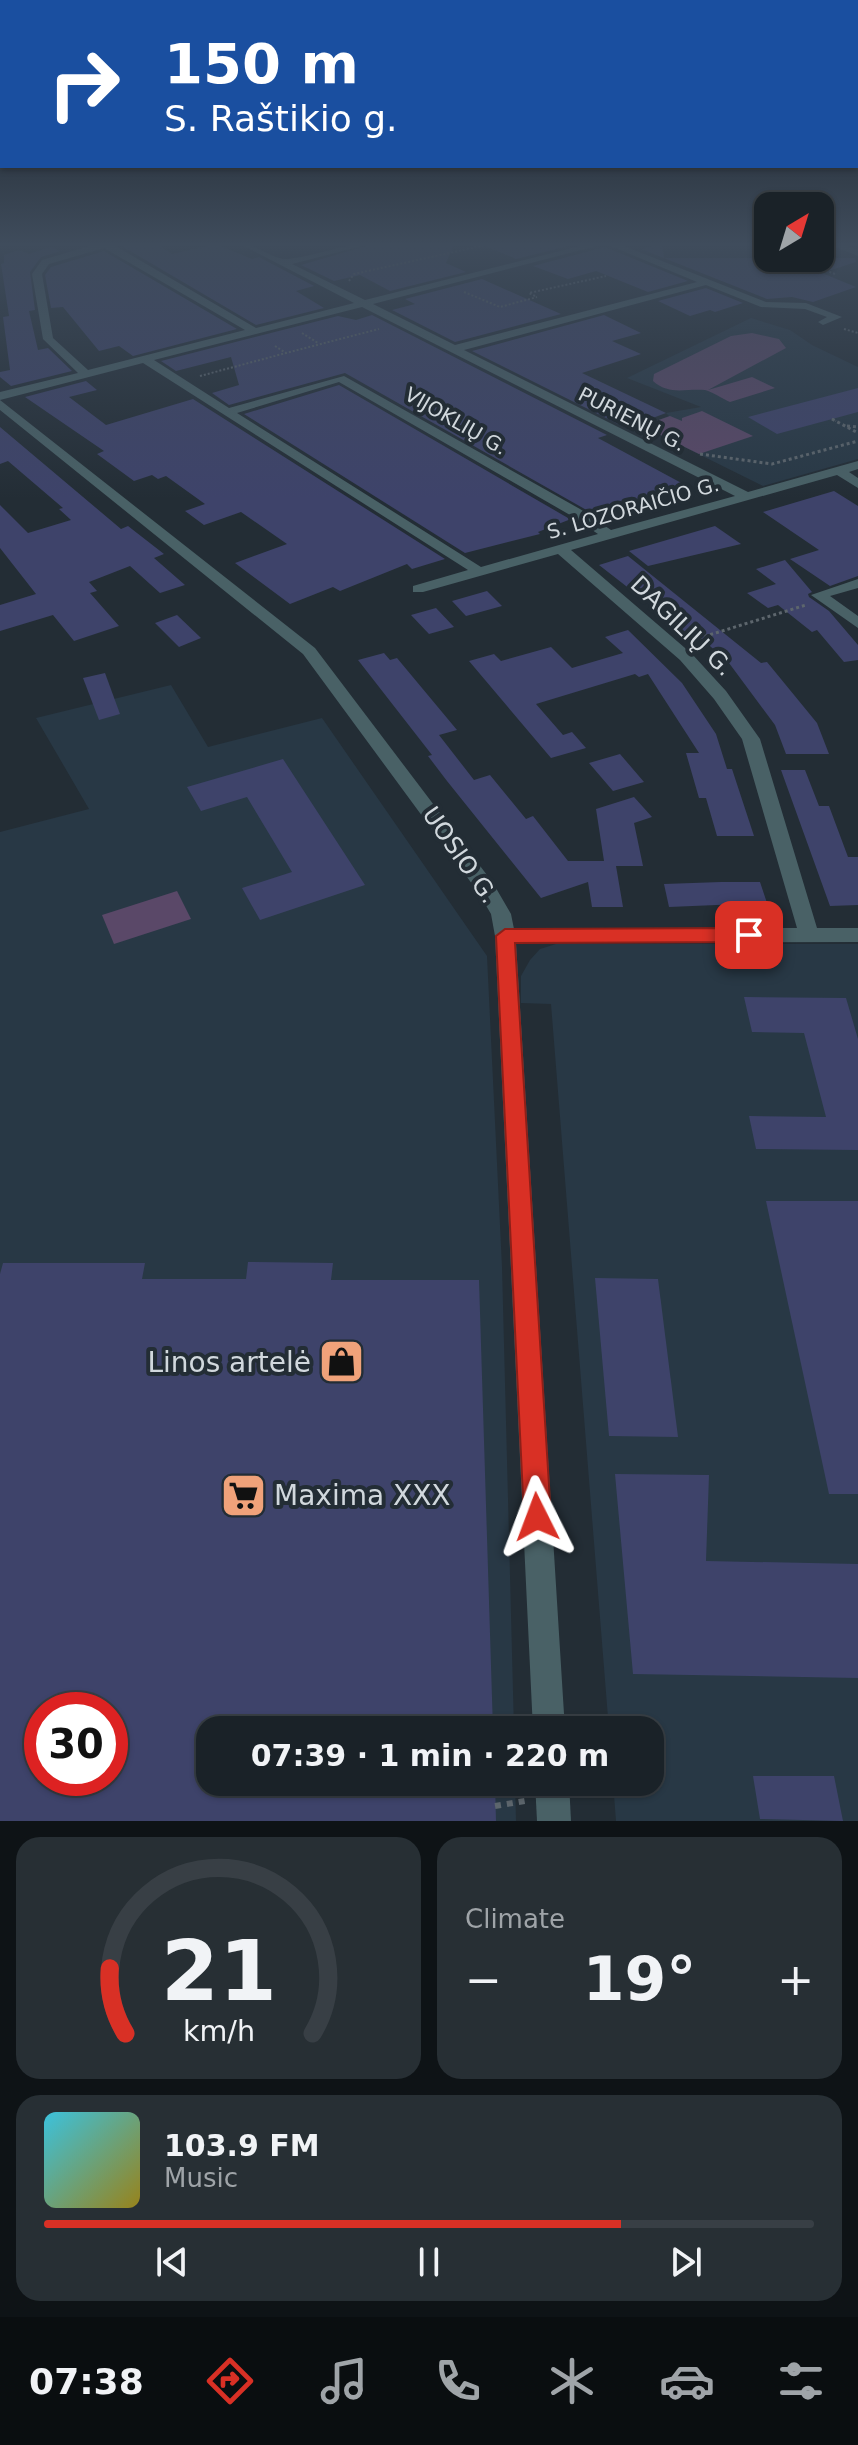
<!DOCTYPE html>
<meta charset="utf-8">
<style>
:root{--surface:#1a2228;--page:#272f34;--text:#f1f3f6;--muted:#9fa4a8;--line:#383f45;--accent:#d93025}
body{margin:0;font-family:"DejaVu Sans",sans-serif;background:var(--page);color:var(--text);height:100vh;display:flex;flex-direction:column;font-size:30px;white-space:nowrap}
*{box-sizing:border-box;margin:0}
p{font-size:26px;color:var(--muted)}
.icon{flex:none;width:44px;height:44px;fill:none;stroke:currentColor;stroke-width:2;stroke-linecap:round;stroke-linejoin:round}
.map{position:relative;height:1821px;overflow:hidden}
.side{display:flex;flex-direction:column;gap:16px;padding:16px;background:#0e1316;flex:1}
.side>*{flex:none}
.banner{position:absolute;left:0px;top:0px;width:858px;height:168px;box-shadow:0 2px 6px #0004,0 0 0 2px var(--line);background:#1a4fa0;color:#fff;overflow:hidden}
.needle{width:52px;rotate:38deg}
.controls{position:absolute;left:754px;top:192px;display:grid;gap:16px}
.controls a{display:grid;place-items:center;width:80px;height:80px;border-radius:16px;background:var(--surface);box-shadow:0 2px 6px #0004,0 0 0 2px var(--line);font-size:40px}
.speed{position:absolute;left:24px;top:1692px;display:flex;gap:16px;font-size:40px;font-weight:700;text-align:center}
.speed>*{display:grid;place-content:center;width:104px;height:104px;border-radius:50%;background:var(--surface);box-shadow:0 2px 6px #0004,0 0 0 2px var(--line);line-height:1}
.speed .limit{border:12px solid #d22;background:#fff;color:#111}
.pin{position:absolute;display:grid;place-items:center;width:68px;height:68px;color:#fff;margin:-34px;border-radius:16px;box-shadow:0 4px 12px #0006}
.me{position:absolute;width:88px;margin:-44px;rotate:357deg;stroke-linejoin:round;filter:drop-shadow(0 0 6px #0008)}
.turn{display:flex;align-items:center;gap:28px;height:168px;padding:0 32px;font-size:36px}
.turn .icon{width:104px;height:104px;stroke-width:2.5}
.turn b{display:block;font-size:56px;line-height:68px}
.big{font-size:60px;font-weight:800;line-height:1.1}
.side .tile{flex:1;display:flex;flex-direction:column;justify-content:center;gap:12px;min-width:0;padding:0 28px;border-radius:24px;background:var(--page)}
.side .dial{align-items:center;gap:0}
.dial svg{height:208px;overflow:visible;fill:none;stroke:var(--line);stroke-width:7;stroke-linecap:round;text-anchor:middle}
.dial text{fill:var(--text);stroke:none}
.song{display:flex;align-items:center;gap:24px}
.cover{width:96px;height:96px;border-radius:12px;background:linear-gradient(135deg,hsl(190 70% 55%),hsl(50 70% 35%))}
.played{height:8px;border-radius:4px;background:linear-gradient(90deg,var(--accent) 75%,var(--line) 75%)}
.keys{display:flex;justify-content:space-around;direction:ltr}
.heat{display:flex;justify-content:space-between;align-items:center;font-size:44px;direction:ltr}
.side .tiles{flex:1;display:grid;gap:16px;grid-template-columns:1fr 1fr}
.tile:last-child{grid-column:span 2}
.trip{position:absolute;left:196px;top:1716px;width:468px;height:80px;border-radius:24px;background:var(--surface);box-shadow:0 2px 6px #0004,0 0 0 2px var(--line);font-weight:800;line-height:80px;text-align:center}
.menu{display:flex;height:128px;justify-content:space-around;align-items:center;background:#0a0e10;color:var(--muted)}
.menu .icon{width:56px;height:56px}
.menu .current{color:var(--accent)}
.menu b{font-size:36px;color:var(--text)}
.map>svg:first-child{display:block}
</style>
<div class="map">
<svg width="858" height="1821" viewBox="0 0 858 1821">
<rect width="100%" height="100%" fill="#232d35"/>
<g fill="#283845" fill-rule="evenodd">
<polygon points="751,318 790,330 812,345 858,367 858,459 763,486 642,426 669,416 666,413 701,407 627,378"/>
<path d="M171 685 208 747 322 718 487 956 502 1267 514 1730H210V1782H515L516 1821H0V832L89 809 36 718ZM42 1710H110V1778H42Z"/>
<polygon points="556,944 858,944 858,1821 616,1821 613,1782 650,1782 650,1730 609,1730 551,1004 521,1003 521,976 530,960 540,949"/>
</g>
<g fill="#5a4868">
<path d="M752 333 779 339 786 348 708 390 752 377 775 388 730 402C723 399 711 391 705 390 686 388 670 396 653 381L654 374 731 336Z"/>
<polygon points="702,411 753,436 699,454 642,426 670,416 682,421 682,418"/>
<polygon points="177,891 191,919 114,944 102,915"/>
</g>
<g fill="#3e436a" fill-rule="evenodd">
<polygon points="143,244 160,246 172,254 216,244 252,259 259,257 314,286 296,291 324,308 256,325 120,245"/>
<polygon points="373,244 454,244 446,263 466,272 390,291 360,275 334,281 301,265"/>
<polygon points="481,244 576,244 516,259"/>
<polygon points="662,244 664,258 855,258 856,262 822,273 856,287 813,302 792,297 767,299 641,249"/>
<polygon points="51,247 61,251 41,257 30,272 35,310 29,311 38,350 48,348 72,371 11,386 0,377 0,372 10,370 3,317 9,316 1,264 4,263 4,255 19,250 29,254"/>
<polygon points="605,247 688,281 648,292 596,271 568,279 533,266"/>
<polygon points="104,251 237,329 133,356 119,346 99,351 63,307 51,308 45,275 51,267"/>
<polygon points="482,279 561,314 455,342 392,310 415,304 405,299"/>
<polygon points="706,288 743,303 715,312 710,310 690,316 658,301"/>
<polygon points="372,315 607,435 598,438 687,486 590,512 345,373 229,405 212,393 239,385 231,357 176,371 161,361 338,316 356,320"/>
<polygon points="604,315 641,333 612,341 641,354 582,373 666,413 626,428 472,351"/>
<polygon points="86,381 97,390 69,397 106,425 193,399 445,559 412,569 407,564 340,591 333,587 290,604 235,563 287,544 241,512 204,525 185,511 205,504 166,476 158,479 152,475 134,481 97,454 104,451 25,397"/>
<polygon points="339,385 568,518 571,519 538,532 540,534 465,553 244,414"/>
<polygon points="858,388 858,412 777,434 748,417"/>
<polygon points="0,427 121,529 128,526 164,554 154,558 185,585 160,593 130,566 89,582 97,591 90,593 119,626 74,641 53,615 0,631 0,605 36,594 0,548 0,505 28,533 71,520 59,509 63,508 8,461 0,464"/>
<polygon points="834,491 858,506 858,576 830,586 790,559 819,550 763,512"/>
<polygon points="715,526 741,544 648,566 629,551"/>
<polygon points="628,556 761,663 767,662 817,723 829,754 786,754 775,725 729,663 692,630 685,632 599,565"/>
<polygon points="785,560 812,592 808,594 809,597 829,611 858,645 858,660 844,662 817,630 812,632 778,605 768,608 747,593 776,584 756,569"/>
<polygon points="487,591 502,606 466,616 452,601"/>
<polygon points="436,608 454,627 429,634 411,615"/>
<polygon points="177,615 201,638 179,647 155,623"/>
<polygon points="628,630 682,683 716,734 727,769 732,769 754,836 717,836 706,798 699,798 686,753 699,753 648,674 639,677 635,674 536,704 563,735 572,732 586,748 551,758 469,661 494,654 501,661 551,647 572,668 623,653 605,637"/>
<polygon points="384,653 390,660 397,658 457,730 439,735 474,780 490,775 526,819 533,816 568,861 604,861 596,809 634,797 652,817 634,823 643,866 616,866 623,907 592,907 588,882 541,898 447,781 428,756 432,755 358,660"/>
<polygon points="105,673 120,714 99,720 83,678"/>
<polygon points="620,754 644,782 613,791 589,763"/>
<polygon points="283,759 365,885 260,920 242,888 292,872 247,797 201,811 187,787"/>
<polygon points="781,770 805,770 819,806 829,806 848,857 858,857 858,905 830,906"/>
<polygon points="721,882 760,882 767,903 669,907 664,884"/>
<polygon points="744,997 846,998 858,1039 858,1150 756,1149 749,1116 826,1117 804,1033 752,1032"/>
<polygon points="766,1201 858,1201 858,1494 829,1494"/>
<path d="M248 1262 333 1263 331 1280H479L493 1730H210V1782H495L496 1821H0V1274L3 1263H145L142 1279H246ZM42 1710H110V1778H42Z"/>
<polygon points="595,1278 658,1279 678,1437 609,1436"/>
<polygon points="615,1474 709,1475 706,1561 858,1564 858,1678 633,1674"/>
<polygon points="753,1776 834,1776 843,1821 760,1819"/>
</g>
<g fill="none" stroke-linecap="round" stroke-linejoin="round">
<g stroke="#5d666d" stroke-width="2" stroke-dasharray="2 2" stroke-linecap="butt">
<polyline points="748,244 768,245"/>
<polyline points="807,263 835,274"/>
<polyline points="349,281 354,274 490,244"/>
<polyline points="464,292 500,307 537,297"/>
<polyline points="535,296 529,293 606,276"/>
<polyline points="844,329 858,333"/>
<polyline points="302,333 318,343"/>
<polyline points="275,346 286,353 379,329"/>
<polyline points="200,376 286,353"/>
<polyline points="832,419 836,421"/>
</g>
<g stroke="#5d666d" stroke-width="3" stroke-dasharray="3 3" stroke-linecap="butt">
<polyline points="832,419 858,433"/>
<polyline points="847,426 858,427"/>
<polyline points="700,454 772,464 858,441"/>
<polyline points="693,640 806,605"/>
</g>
<polyline stroke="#5d666d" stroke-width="6" stroke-dasharray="6 6" stroke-linecap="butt" points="495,1806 525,1801"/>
<g fill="#496166" fill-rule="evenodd">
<path d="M96 244H112L256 328 354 303 240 244C257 244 272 260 288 259 316 256 341 244 370 244L292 264 365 300 588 244H604L373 304 455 345 697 282 606 244H619L766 302 806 303 842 317 823 325 818 322 827 317 805 309 761 307 706 285 464 350 748 492 858 461V469L849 472 858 478V488L837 475 571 550 692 654 726 691 760 739 817 928H858V942L516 943 565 1730H533L495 936 491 914 478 892 303 654 0 410V400L315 648 493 883 511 914 514 929 797 928 742 739 714 699 680 660 558 554 423 592H413V586L468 570 143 363 0 400V392L78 373 43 339 32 274 42 260ZM104 248 245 330 88 370 53 338 42 274 49 264ZM362 307 735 496 611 530 580 509 344 376 229 408 154 360ZM339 382 570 515 598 534 481 567 237 413Z"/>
<polygon points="828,244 842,244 858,250 858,256"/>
<polygon points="858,579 858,588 830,596 858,616 858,628 811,595"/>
<polygon points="535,1782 569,1782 571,1821 537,1821"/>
</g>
</g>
<linearGradient id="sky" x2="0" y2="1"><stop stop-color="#13191d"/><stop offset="0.49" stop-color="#3f4c5c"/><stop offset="1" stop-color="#3f4c5c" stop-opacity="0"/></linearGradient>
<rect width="858" height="499" fill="url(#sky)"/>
<polygon fill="#d93025" stroke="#8d1f18" stroke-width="2" points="749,928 758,935 749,942 515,943 551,1517 547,1527 537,1531 528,1527 524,1517 496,936 505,929"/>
<defs>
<symbol id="shop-square" viewBox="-11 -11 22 22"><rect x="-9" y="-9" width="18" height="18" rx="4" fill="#f0a27a" stroke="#232d35"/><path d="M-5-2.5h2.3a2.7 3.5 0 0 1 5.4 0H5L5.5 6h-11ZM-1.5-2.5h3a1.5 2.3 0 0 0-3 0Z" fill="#111"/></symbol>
<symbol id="supermarket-square" viewBox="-11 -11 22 22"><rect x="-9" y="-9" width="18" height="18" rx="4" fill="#f0a27a" stroke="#232d35"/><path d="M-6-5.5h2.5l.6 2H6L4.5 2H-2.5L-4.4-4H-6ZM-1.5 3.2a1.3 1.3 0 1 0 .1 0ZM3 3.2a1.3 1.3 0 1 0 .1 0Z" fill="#111"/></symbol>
</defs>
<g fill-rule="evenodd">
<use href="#shop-square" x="316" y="1336" width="51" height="51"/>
<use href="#supermarket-square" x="218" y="1470" width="51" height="51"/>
</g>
<g text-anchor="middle" stroke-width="8" stroke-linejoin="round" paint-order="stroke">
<g font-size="20" fill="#d1d8dd" stroke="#232d35">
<text transform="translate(632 419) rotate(27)" y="7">PURIENŲ G.</text>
<text transform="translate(456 421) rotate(30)" y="7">VIJOKLIŲ G.</text>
<text transform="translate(633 508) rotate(-16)" y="7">S. LOZORAIČIO G.</text>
</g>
<g font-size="24" fill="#d1d8dd" stroke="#232d35">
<text transform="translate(682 626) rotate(44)" y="8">DAGILIŲ G.</text>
<text transform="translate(460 855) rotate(55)" y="8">UOSIO G.</text>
</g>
<g font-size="28" fill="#d1d8dd" stroke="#232d35" text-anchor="end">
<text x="311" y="1372">Linos artelė</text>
<text x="274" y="1505" text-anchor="start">Maxima XXX</text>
</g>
</g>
</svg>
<div class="controls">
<a><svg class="needle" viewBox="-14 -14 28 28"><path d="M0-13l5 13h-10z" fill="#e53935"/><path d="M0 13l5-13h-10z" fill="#9fa4a8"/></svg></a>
</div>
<div class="speed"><div class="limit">30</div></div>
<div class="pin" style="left:749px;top:935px;background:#d93025"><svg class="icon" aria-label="arrive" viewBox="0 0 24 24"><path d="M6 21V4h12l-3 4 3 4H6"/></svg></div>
<svg class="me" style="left:537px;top:1517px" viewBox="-20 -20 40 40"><path d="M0-17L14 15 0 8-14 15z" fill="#d93025" stroke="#fff" stroke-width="4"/></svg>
<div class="trip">07:39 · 1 min · 220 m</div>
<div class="banner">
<div class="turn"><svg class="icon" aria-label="right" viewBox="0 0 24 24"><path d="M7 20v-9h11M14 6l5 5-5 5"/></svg><div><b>150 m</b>S. Raštikio g.</div></div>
</div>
</div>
<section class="side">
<div class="tiles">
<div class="tile dial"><svg viewBox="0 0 100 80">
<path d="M14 69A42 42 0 1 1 86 69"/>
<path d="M14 69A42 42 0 0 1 8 44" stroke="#d93025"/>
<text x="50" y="56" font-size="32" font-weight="700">21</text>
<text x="50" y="72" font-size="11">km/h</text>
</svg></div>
<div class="tile"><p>Climate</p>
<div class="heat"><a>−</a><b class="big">19°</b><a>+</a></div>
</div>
<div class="tile">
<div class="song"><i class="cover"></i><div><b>103.9 FM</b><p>Music</p></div></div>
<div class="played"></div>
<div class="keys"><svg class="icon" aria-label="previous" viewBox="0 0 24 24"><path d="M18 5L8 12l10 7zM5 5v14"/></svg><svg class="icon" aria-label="pause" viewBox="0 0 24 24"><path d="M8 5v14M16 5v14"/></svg><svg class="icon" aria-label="next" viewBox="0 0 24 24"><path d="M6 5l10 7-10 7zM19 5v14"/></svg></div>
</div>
</div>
</section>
<nav class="menu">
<b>07:38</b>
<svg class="icon current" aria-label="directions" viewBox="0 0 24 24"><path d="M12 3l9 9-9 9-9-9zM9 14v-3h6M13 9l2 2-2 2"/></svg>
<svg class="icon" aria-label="music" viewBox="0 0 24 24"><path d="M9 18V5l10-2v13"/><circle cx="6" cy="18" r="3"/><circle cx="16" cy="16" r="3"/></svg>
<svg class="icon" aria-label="phone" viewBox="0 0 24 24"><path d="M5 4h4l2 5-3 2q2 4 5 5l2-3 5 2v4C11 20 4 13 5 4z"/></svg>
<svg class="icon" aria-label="climate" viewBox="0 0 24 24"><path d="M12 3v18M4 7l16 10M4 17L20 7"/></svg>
<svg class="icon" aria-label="car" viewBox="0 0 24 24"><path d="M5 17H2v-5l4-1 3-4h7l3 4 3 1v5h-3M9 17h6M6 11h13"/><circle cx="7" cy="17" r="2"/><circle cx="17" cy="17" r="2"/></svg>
<svg class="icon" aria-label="filters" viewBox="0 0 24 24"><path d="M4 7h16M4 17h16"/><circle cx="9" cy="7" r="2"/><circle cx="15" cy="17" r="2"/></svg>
</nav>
